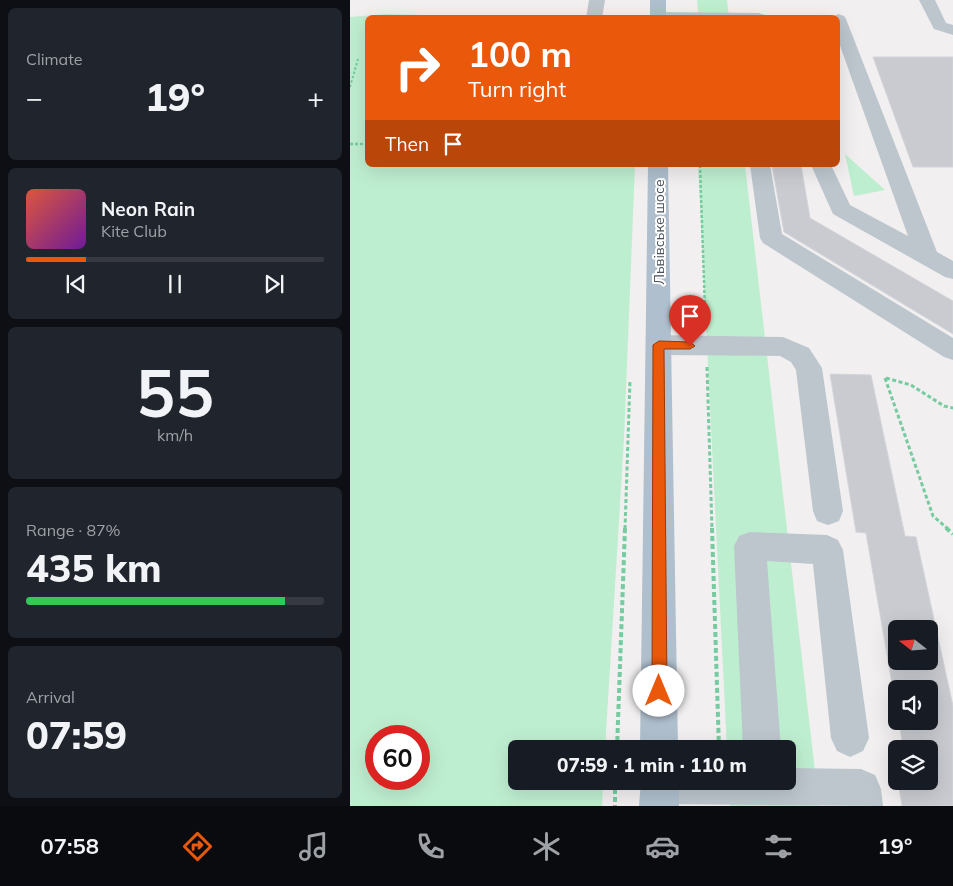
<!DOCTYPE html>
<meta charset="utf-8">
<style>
:root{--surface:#171b24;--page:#20242c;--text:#f1f3f6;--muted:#9ea1a6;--line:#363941;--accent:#ea580c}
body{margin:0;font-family:Mulish,sans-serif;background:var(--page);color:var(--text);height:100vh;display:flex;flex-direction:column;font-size:19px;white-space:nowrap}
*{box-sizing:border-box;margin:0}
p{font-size:16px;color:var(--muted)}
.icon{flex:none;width:28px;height:28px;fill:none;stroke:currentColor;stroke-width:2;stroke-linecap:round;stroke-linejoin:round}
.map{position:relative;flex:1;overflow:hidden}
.drawer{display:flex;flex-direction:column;gap:8px;padding:8px;background:#0d0f14;width:350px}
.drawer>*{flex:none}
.top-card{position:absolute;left:15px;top:15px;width:475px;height:152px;border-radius:8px;box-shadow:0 5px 20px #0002;background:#ea580c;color:#fff;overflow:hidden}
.needle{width:32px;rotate:287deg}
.fabs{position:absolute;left:538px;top:620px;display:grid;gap:10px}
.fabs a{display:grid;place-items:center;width:50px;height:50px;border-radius:8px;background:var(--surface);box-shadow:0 5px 20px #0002;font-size:25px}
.speed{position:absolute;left:15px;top:725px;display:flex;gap:10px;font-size:25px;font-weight:700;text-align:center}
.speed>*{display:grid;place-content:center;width:65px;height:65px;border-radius:50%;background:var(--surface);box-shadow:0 5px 20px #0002;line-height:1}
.speed .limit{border:8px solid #d22;background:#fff;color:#111}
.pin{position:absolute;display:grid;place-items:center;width:42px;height:42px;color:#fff;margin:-51px -21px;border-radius:50% 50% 50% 0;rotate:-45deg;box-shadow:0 0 5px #0007}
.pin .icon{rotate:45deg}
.me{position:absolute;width:55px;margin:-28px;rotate:0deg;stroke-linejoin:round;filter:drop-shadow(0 0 4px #0008)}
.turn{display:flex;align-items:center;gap:18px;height:105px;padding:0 20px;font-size:22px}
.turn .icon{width:65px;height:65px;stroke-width:2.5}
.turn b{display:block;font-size:35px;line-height:42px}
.then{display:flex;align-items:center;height:48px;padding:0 20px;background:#0003;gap:10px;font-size:19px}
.big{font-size:38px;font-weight:800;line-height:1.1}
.drawer .tile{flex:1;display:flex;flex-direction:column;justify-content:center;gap:8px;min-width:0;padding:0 18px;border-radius:8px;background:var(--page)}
.drawer .dial{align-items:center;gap:0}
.dial b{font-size:65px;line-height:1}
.song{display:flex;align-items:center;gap:15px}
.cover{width:60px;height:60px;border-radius:8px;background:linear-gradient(135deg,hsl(10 70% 55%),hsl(280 70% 35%))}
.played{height:5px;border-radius:2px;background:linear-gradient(90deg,var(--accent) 20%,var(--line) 20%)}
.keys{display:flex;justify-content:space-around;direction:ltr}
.heat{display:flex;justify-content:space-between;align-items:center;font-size:28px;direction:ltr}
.charge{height:8px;border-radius:4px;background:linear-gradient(90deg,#34c759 87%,var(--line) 0)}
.trip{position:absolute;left:158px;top:740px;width:288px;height:50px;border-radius:8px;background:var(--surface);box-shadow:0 5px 20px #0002;font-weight:800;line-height:50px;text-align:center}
.tabs{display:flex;height:80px;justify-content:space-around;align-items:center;background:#090b0e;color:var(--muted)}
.tabs .icon{width:35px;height:35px}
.tabs .selected{color:var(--accent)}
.tabs b{font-size:22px;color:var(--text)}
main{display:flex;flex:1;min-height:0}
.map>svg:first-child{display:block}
</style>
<main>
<section class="drawer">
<div class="tile"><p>Climate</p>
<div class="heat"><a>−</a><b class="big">19°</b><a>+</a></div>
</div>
<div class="tile">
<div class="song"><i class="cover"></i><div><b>Neon Rain</b><p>Kite Club</p></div></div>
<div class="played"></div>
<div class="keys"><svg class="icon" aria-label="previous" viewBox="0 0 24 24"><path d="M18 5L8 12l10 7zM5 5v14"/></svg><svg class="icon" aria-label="pause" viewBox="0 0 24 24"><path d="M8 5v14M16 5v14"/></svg><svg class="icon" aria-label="next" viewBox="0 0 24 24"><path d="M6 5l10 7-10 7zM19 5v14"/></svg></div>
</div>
<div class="tile dial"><b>55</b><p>km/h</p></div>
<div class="tile"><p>Range · 87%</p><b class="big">435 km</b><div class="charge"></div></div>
<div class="tile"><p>Arrival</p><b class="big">07:59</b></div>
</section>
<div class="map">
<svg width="603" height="806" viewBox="0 0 603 806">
<rect width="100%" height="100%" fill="#f1efef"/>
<g fill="#beeed0" fill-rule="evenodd">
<polygon points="347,0 377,0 379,17 345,18 348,11"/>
<path d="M37 14 137 17 18 18V165H285L274 439 255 749H166V781H253L252 806H0V17ZM69 736V779H26V736Z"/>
<polygon points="495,154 535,190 504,196"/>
<polygon points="348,165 395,165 469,806 380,806 378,781 436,781 436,749 377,749"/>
</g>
<g fill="#c9cbd1" stroke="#d3d5da" fill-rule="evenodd">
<polygon points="523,57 603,57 603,167 563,167"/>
<polygon points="422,165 451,165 460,218 603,301 603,334 434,232"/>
<path d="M480 374 521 375 555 536 566 537 603 706V806H552L548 781H579V749H553L549 721H579V689H546V707L516 533 506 532ZM546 629H579V661H546Z"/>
</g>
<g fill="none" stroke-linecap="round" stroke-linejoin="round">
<polyline stroke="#77cba0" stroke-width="2" stroke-dasharray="2.5 2" stroke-linecap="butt" points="0,87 8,59"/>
<g stroke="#77cba0" stroke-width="2.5" stroke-dasharray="3 2" stroke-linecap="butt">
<polyline points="0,144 18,144"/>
<polyline points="350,165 355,310"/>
</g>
<g stroke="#77cba0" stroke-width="3" stroke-dasharray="4 2.5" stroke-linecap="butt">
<polyline points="355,309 355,323"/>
<polyline points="357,367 362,529"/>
<polyline points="535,378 583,516 598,529"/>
<polyline points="536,378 561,385 594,406 603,408"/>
<polyline points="275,529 280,380"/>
</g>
<g stroke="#77cba0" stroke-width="4" stroke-dasharray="5 3" stroke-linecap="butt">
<polyline points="362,528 369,749"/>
<polyline points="596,528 603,534"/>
<polyline points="267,749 275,528"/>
<polyline points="265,781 265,806"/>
</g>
<g fill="#bdc6cd" fill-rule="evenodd">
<polygon points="239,0 255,0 252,18 236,18"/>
<polygon points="569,0 585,0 596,23 603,25 603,35 584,29"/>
<polygon points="308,12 409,13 415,15 417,18 300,17 302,14"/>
<polygon points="488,14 494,16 496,19 587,252 603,261 603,279 595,277 483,214 461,165 481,165 500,205 558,236 488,40 488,18 481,18"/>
<polygon points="400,165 420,165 432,234 603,338 603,360 594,357 413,243 410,238"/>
<polygon points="309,335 433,337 459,348 472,368 493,511 489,521 478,525 467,521 463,511 446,370 441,362 430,356 309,355 300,352 296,345 300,338"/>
<polygon points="400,532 477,535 488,540 493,550 519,738 513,751 500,757 487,751 481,738 463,564 417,561 431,749 393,749 384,546 389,536"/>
<polygon points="436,768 511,769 525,775 531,789 533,806 310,804 296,799 291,785 292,781 436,781"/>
</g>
<g fill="#afbfcd" fill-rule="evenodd">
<rect x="300" y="0" width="16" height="18"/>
<polygon points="298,165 318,165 328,749 290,749"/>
<polygon points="291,781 329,781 329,806 289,806"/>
</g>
</g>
<polygon fill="#ea580c" stroke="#983908" points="309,341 340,342 345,346 340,349 314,349 317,691 315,696 309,699 304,696 302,691 303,345"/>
<g text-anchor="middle" stroke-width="4" stroke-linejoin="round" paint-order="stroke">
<g font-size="14" fill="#47525c" stroke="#fff">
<text transform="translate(309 232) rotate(-90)" y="5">Львівське шосе</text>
</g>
</g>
</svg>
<div class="fabs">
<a><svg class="needle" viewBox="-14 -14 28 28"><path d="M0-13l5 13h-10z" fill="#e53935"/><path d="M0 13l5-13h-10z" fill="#9ea1a6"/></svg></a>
<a><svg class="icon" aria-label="sound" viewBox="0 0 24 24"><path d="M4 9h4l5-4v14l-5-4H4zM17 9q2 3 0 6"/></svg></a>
<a><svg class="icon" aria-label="layers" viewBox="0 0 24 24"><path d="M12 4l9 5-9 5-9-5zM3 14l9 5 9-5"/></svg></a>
</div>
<div class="speed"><div class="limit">60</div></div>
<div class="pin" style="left:340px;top:346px;background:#d93025"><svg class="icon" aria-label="arrive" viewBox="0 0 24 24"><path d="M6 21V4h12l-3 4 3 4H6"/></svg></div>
<svg class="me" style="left:309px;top:691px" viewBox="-20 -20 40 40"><circle r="19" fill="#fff"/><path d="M0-13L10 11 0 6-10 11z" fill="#ea580c"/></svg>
<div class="trip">07:59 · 1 min · 110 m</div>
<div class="top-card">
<div class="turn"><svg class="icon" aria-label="right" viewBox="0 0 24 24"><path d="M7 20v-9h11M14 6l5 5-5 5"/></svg><div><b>100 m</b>Turn right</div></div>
<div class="then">Then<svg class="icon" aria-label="arrive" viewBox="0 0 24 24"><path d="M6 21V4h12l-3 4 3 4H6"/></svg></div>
</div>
</div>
</main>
<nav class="tabs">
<b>07:58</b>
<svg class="icon selected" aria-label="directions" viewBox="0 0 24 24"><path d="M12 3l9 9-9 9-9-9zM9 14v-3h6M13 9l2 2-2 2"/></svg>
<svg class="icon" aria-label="music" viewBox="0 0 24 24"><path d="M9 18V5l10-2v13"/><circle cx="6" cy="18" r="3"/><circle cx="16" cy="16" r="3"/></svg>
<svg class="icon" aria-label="phone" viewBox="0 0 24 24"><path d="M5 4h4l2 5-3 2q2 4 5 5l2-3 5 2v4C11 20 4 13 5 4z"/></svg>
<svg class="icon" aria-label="climate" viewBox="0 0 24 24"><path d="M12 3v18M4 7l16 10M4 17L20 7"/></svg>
<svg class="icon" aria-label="car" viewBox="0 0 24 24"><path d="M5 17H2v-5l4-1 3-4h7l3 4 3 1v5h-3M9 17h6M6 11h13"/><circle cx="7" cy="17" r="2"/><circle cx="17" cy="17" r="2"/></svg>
<svg class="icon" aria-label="filters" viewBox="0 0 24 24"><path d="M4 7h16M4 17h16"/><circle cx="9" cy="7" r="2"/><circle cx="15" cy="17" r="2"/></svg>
<b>19°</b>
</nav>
